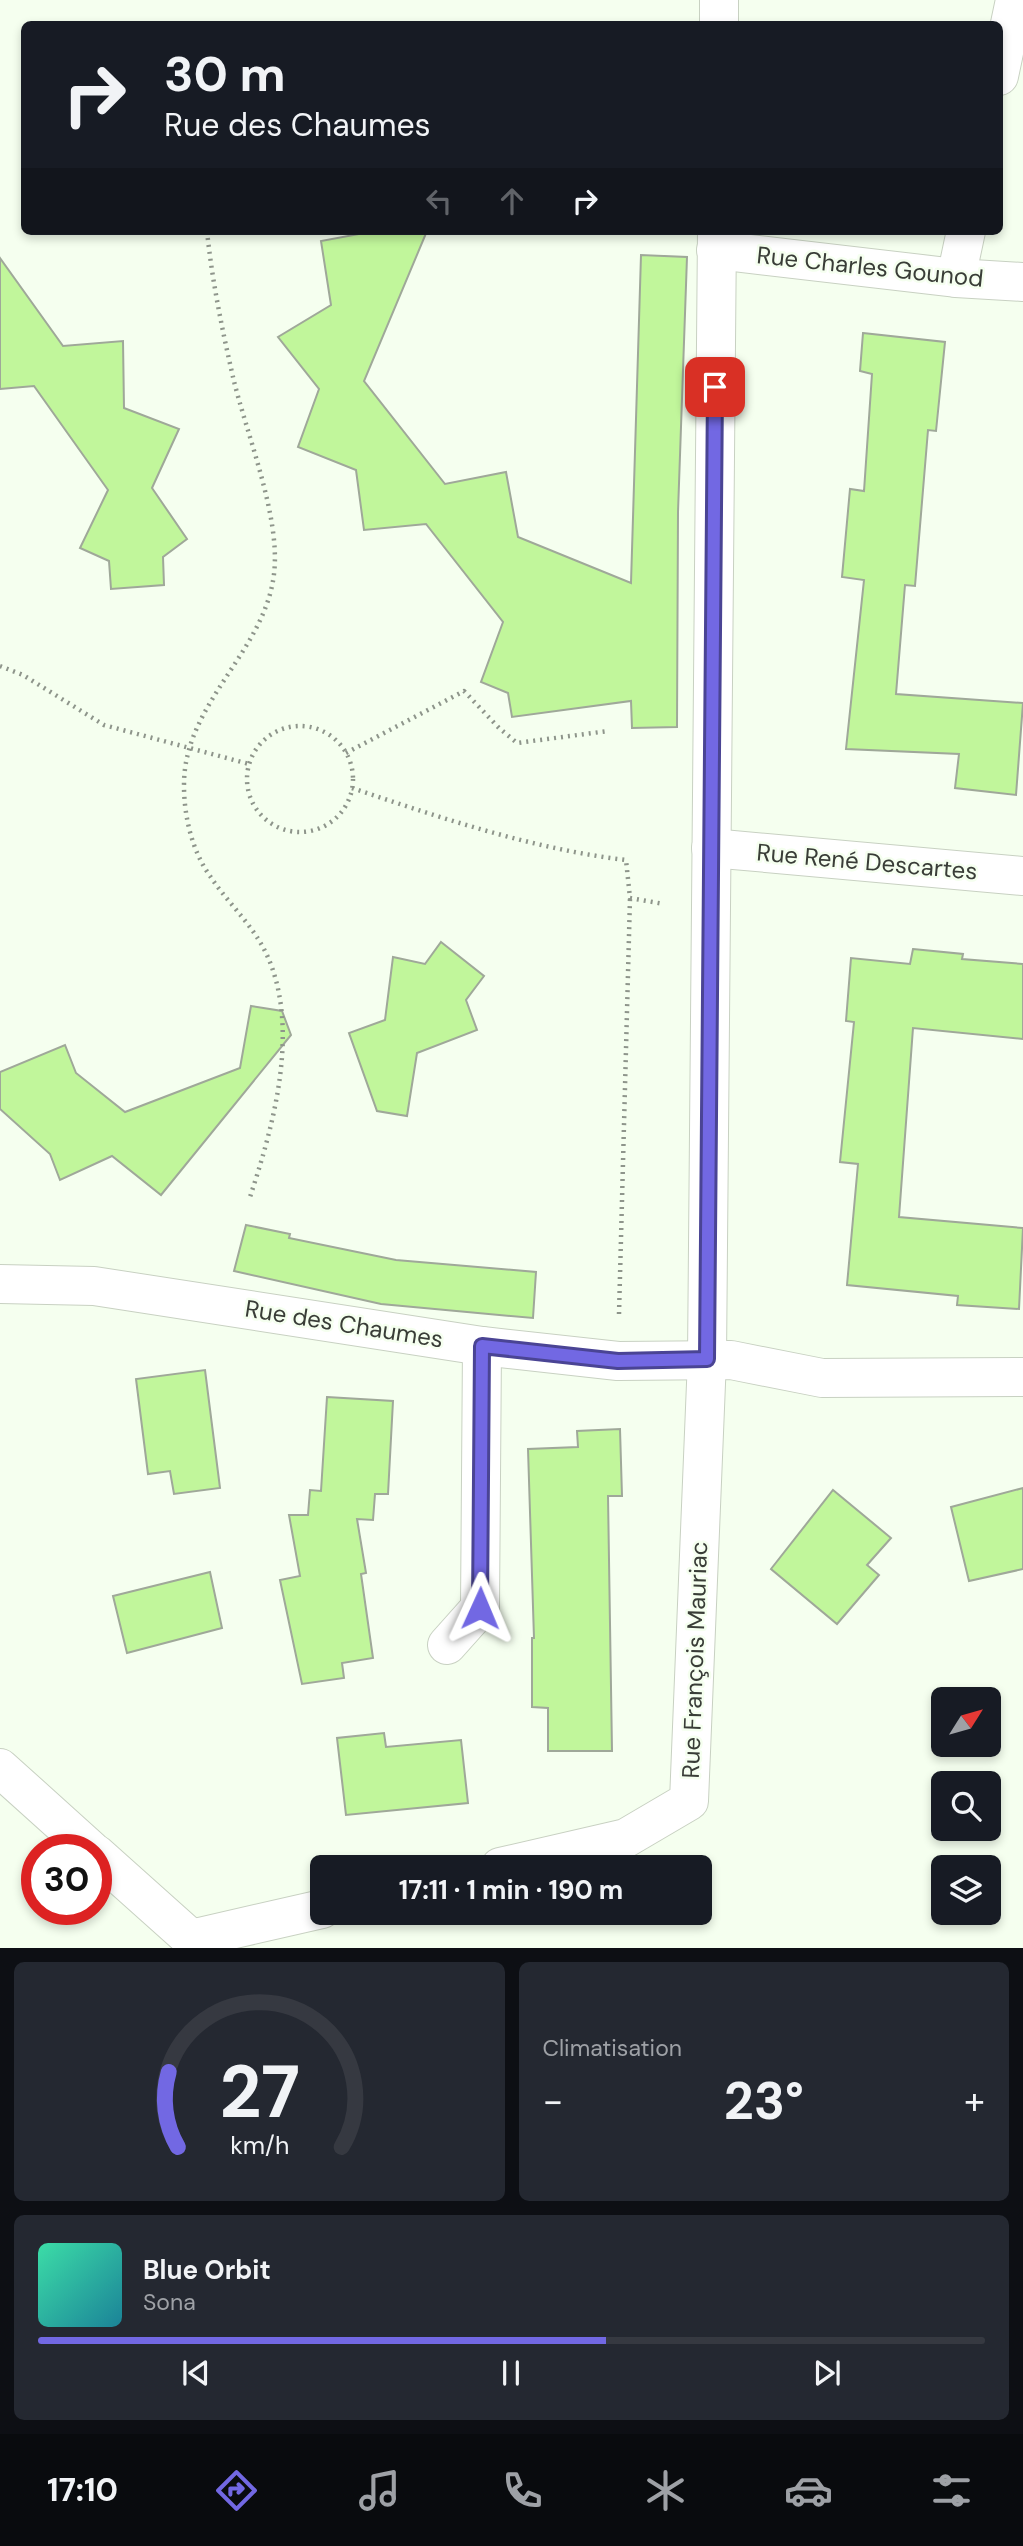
<!DOCTYPE html>
<html lang="fr">
<meta charset="utf-8">
<style>
:root{--surface:#171b24;--page:#242831;--text:#f1f3f6;--muted:#9ea1a6;--line:#363941;--accent:#7268e3}
body{margin:0;font-family:"DM Sans",sans-serif;background:var(--page);color:var(--text);height:100vh;display:flex;flex-direction:column;font-size:26px;white-space:nowrap}
*{box-sizing:border-box;margin:0}
p{font-size:23px;color:var(--muted)}
.icon{flex:none;width:38px;height:38px;fill:none;stroke:currentColor;stroke-width:2;stroke-linecap:round;stroke-linejoin:round}
.map{position:relative;height:1948px;overflow:hidden}
.panel{display:flex;flex-direction:column;gap:14px;padding:14px;background:#0d0f14;flex:1}
.panel>*{flex:none}
.banner{position:absolute;left:21px;top:21px;width:982px;height:214px;border-radius:10px;box-shadow:0 4px 10px #0003;background:#171b24;color:var(--text);overflow:hidden}
.needle{width:46px;rotate:53deg}
.fabs{position:absolute;left:931px;top:1687px;display:grid;gap:14px}
.fabs a{display:grid;place-items:center;width:70px;height:70px;border-radius:10px;background:var(--surface);box-shadow:0 4px 10px #0003;font-size:35px}
.speed{position:absolute;left:21px;top:1834px;display:flex;gap:14px;font-size:35px;font-weight:700;text-align:center}
.speed>*{display:grid;place-content:center;width:91px;height:91px;border-radius:50%;background:var(--surface);box-shadow:0 4px 10px #0003;line-height:1}
.speed .limit{border:10px solid #d22;background:#fff;color:#111}
.pin{position:absolute;display:grid;place-items:center;width:60px;height:60px;color:#fff;margin:-30px;border-radius:14px;box-shadow:0 4px 10px #0006}
.me{position:absolute;width:77px;margin:-38px;rotate:1deg;stroke-linejoin:round;filter:drop-shadow(0 0 5px #0008)}
.turn{display:flex;align-items:center;gap:24px;height:147px;padding:0 28px;font-size:32px}
.turn .icon{width:91px;height:91px;stroke-width:2.5}
.turn b{display:block;font-size:49px;line-height:60px}
.lanes{display:flex;align-items:center;height:66px;padding:0 28px;background:#0003;justify-content:center;gap:35px;direction:ltr}
.lanes .off{opacity:.35}
.big{font-size:52px;font-weight:700;line-height:1.1}
.panel .tile{flex:1;display:flex;flex-direction:column;justify-content:center;gap:10px;min-width:0;padding:0 24px;border-radius:10px;background:var(--page)}
.panel .dial{align-items:center;gap:0}
.dial svg{height:182px;overflow:visible;fill:none;stroke:var(--line);stroke-width:7;stroke-linecap:round;text-anchor:middle}
.dial text{fill:var(--text);stroke:none}
.song{display:flex;align-items:center;gap:21px}
.cover{width:84px;height:84px;border-radius:10px;background:linear-gradient(135deg,hsl(160 70% 55%),hsl(190 70% 35%))}
.played{height:7px;border-radius:4px;background:linear-gradient(90deg,var(--accent) 60%,var(--line) 60%)}
.keys{display:flex;justify-content:space-around;direction:ltr}
.heat{display:flex;justify-content:space-between;align-items:center;font-size:38px;direction:ltr}
.panel .tiles{flex:1;display:grid;gap:14px;grid-template-columns:1fr 1fr}
.tile:last-child{grid-column:span 2}
.trip{position:absolute;left:310px;top:1855px;width:402px;height:70px;border-radius:10px;background:var(--surface);box-shadow:0 4px 10px #0003;font-weight:700;line-height:70px;text-align:center}
.dock{display:flex;height:112px;justify-content:space-around;align-items:center;background:#090b0e;color:var(--muted)}
.dock .icon{width:49px;height:49px}
.dock .active{color:var(--accent)}
.dock b{font-size:32px;color:var(--text)}
.map>svg:first-child{display:block}
</style>
<div class="map">
<svg width="1023" height="1948" viewBox="0 0 1023 1948">
<rect width="100%" height="100%" fill="#f5ffef"/>
<g fill="#c1f69b" stroke="#9fa899" stroke-width="2">
<polygon points="375,231 427,231 364,381 445,484 506,472 518,537 631,583 641,255 687,257 678,512 677,727 632,728 631,701 512,717 508,693 481,682 503,622 426,524 364,530 356,470 298,447 319,389 278,337 331,305 321,241"/>
<polygon points="0,258 63,346 123,341 124,408 179,429 152,488 187,539 163,557 164,585 111,589 109,561 80,548 108,490 34,386 0,389"/>
<polygon points="863,333 945,342 936,431 928,430 915,586 905,585 896,694 1023,703 1016,795 955,788 959,754 846,749 864,580 842,577 850,489 864,491 872,374 860,371"/>
<polygon points="441,942 484,976 466,1000 477,1030 417,1053 407,1116 377,1111 349,1033 385,1020 393,957 425,964"/>
<polygon points="913,949 963,954 962,959 1023,964 1023,1039 913,1028 899,1217 1023,1228 1019,1309 957,1305 958,1296 847,1285 858,1164 840,1162 854,1022 846,1021 851,958 910,964"/>
<polygon points="251,1006 282,1011 291,1035 161,1195 112,1156 60,1180 50,1154 0,1109 0,1072 65,1045 76,1073 125,1112 240,1068"/>
<polygon points="246,1225 290,1234 289,1238 396,1260 536,1272 533,1318 381,1304 234,1271"/>
<polygon points="205,1370 220,1488 174,1494 170,1471 148,1474 136,1379"/>
<polygon points="327,1397 393,1401 388,1494 375,1494 373,1520 357,1519 366,1573 361,1574 373,1658 342,1663 344,1678 302,1684 280,1580 300,1576 289,1515 308,1515 310,1490 321,1491"/>
<polygon points="620,1429 622,1496 608,1496 612,1751 548,1751 548,1708 532,1707 532,1638 534,1638 528,1449 578,1447 577,1431"/>
<polygon points="1023,1488 1023,1569 969,1581 951,1507"/>
<polygon points="833,1490 891,1538 867,1565 879,1575 837,1624 771,1569"/>
<polygon points="210,1572 222,1628 127,1653 113,1596"/>
<polygon points="384,1733 386,1747 461,1740 468,1803 346,1815 337,1738"/>
</g>
<g fill="none" stroke-linecap="round" stroke-linejoin="round">
<defs>
<g id="minor">
<polyline points="719,24 719,0"/>
<polyline points="999,76 1015,0"/>
<polyline points="716,250 956,278 1023,282"/>
<polyline points="956,278 966,231"/>
<polyline points="711,848 1023,876"/>
<polyline points="0,1284 94,1286 482,1346 618,1361 731,1360 822,1378 1023,1377"/>
<polyline points="447,1645 480,1608 482,1346"/>
<polyline points="0,1768 91,1850"/>
<polyline points="96,1854 191,1939 322,1909"/>
<polyline points="500,1867 626,1838 689,1801 707,1359 717,231"/>
</g>
</defs>
<use href="#minor" stroke="#c8d1c2" stroke-width="40"/>
<g stroke="#8e958b" stroke-width="4.5" stroke-dasharray="2 5" stroke-linecap="butt">
<path d="M207 231C212 280 222 329 233 377 246 433 281 517 274 574 265 652 183 704 184 786 184 816 192 851 210 876 227 902 252 924 266 953 301 1027 274 1124 250 1197"/>
<polyline points="0,666 23,675 104,725 249,764"/>
<circle cx="300" cy="779" r="53"/>
<polyline points="346,753 464,691 499,728 517,743 608,731"/>
<path d="M352 788C441 818 533 849 626 860L630 898 664 904"/>
<polyline points="619,1314 630,898"/>
</g>
<use href="#minor" stroke="#fff" stroke-width="38"/>
</g>
<g fill="none" stroke-linecap="round" stroke-linejoin="round">
<defs>
<polyline id="route" points="480,1608 482,1346 618,1361 707,1359 715,387"/>
</defs>
<use href="#route" stroke="#4a4494" stroke-width="18"/>
<use href="#route" stroke="#7268e3" stroke-width="12"/>
</g>
<g text-anchor="middle" stroke-width="5" stroke-linejoin="round" paint-order="stroke">
<g font-size="24" fill="#393d37" stroke="#f5ffef">
<text transform="translate(870 267) rotate(6)" y="8">Rue Charles Gounod</text>
<text transform="translate(867 862) rotate(5)" y="8">Rue René Descartes</text>
<text transform="translate(344 1324) rotate(9)" y="8">Rue des Chaumes</text>
<text transform="translate(695 1660) rotate(-88)" y="8">Rue François Mauriac</text>
</g>
</g>
</svg>
<div class="fabs">
<a><svg class="needle" viewBox="-14 -14 28 28"><path d="M0-13l5 13h-10z" fill="#e53935"/><path d="M0 13l5-13h-10z" fill="#9ea1a6"/></svg></a>
<a><svg class="icon" aria-label="search" viewBox="0 0 24 24"><circle cx="10" cy="10" r="6"/><path d="M15 15l6 6"/></svg></a>
<a><svg class="icon" aria-label="layers" viewBox="0 0 24 24"><path d="M12 4l9 5-9 5-9-5zM3 14l9 5 9-5"/></svg></a>
</div>
<div class="speed"><div class="limit">30</div></div>
<div class="pin" style="left:715px;top:387px;background:#d93025"><svg class="icon" aria-label="arrive" viewBox="0 0 24 24"><path d="M6 21V4h12l-3 4 3 4H6"/></svg></div>
<svg class="me" style="left:480px;top:1608px" viewBox="-20 -20 40 40"><path d="M0-17L14 15 0 8-14 15z" fill="#7268e3" stroke="#fff" stroke-width="4"/></svg>
<div class="trip">17:11 · 1 min · 190 m</div>
<div class="banner">
<div class="turn"><svg class="icon" aria-label="right" viewBox="0 0 24 24"><path d="M7 20v-9h11M14 6l5 5-5 5"/></svg><div><b>30 m</b>Rue des Chaumes</div></div>
<div class="lanes"><svg class="icon off" aria-label="left" viewBox="0 0 24 24"><path d="M17 20v-9H6M10 6l-5 5 5 5"/></svg><svg class="icon off" aria-label="ahead" viewBox="0 0 24 24"><path d="M12 20V5M6 11l6-6 6 6"/></svg><svg class="icon" aria-label="right" viewBox="0 0 24 24"><path d="M7 20v-9h11M14 6l5 5-5 5"/></svg></div>
</div>
</div>
<section class="panel">
<div class="tiles">
<div class="tile dial"><svg viewBox="0 0 100 80">
<path d="M14 69A42 42 0 1 1 86 69"/>
<path d="M14 69A42 42 0 0 1 10 36" stroke="#7268e3"/>
<text x="50" y="56" font-size="32" font-weight="700">27</text>
<text x="50" y="72" font-size="11">km/h</text>
</svg></div>
<div class="tile"><p>Climatisation</p>
<div class="heat"><a>−</a><b class="big">23°</b><a>+</a></div>
</div>
<div class="tile">
<div class="song"><i class="cover"></i><div><b>Blue Orbit</b><p>Sona</p></div></div>
<div class="played"></div>
<div class="keys"><svg class="icon" aria-label="previous" viewBox="0 0 24 24"><path d="M18 5L8 12l10 7zM5 5v14"/></svg><svg class="icon" aria-label="pause" viewBox="0 0 24 24"><path d="M8 5v14M16 5v14"/></svg><svg class="icon" aria-label="next" viewBox="0 0 24 24"><path d="M6 5l10 7-10 7zM19 5v14"/></svg></div>
</div>
</div>
</section>
<nav class="dock">
<b>17:10</b>
<svg class="icon active" aria-label="directions" viewBox="0 0 24 24"><path d="M12 3l9 9-9 9-9-9zM9 14v-3h6M13 9l2 2-2 2"/></svg>
<svg class="icon" aria-label="music" viewBox="0 0 24 24"><path d="M9 18V5l10-2v13"/><circle cx="6" cy="18" r="3"/><circle cx="16" cy="16" r="3"/></svg>
<svg class="icon" aria-label="phone" viewBox="0 0 24 24"><path d="M5 4h4l2 5-3 2q2 4 5 5l2-3 5 2v4C11 20 4 13 5 4z"/></svg>
<svg class="icon" aria-label="climate" viewBox="0 0 24 24"><path d="M12 3v18M4 7l16 10M4 17L20 7"/></svg>
<svg class="icon" aria-label="car" viewBox="0 0 24 24"><path d="M5 17H2v-5l4-1 3-4h7l3 4 3 1v5h-3M9 17h6M6 11h13"/><circle cx="7" cy="17" r="2"/><circle cx="17" cy="17" r="2"/></svg>
<svg class="icon" aria-label="filters" viewBox="0 0 24 24"><path d="M4 7h16M4 17h16"/><circle cx="9" cy="7" r="2"/><circle cx="15" cy="17" r="2"/></svg>
</nav>
